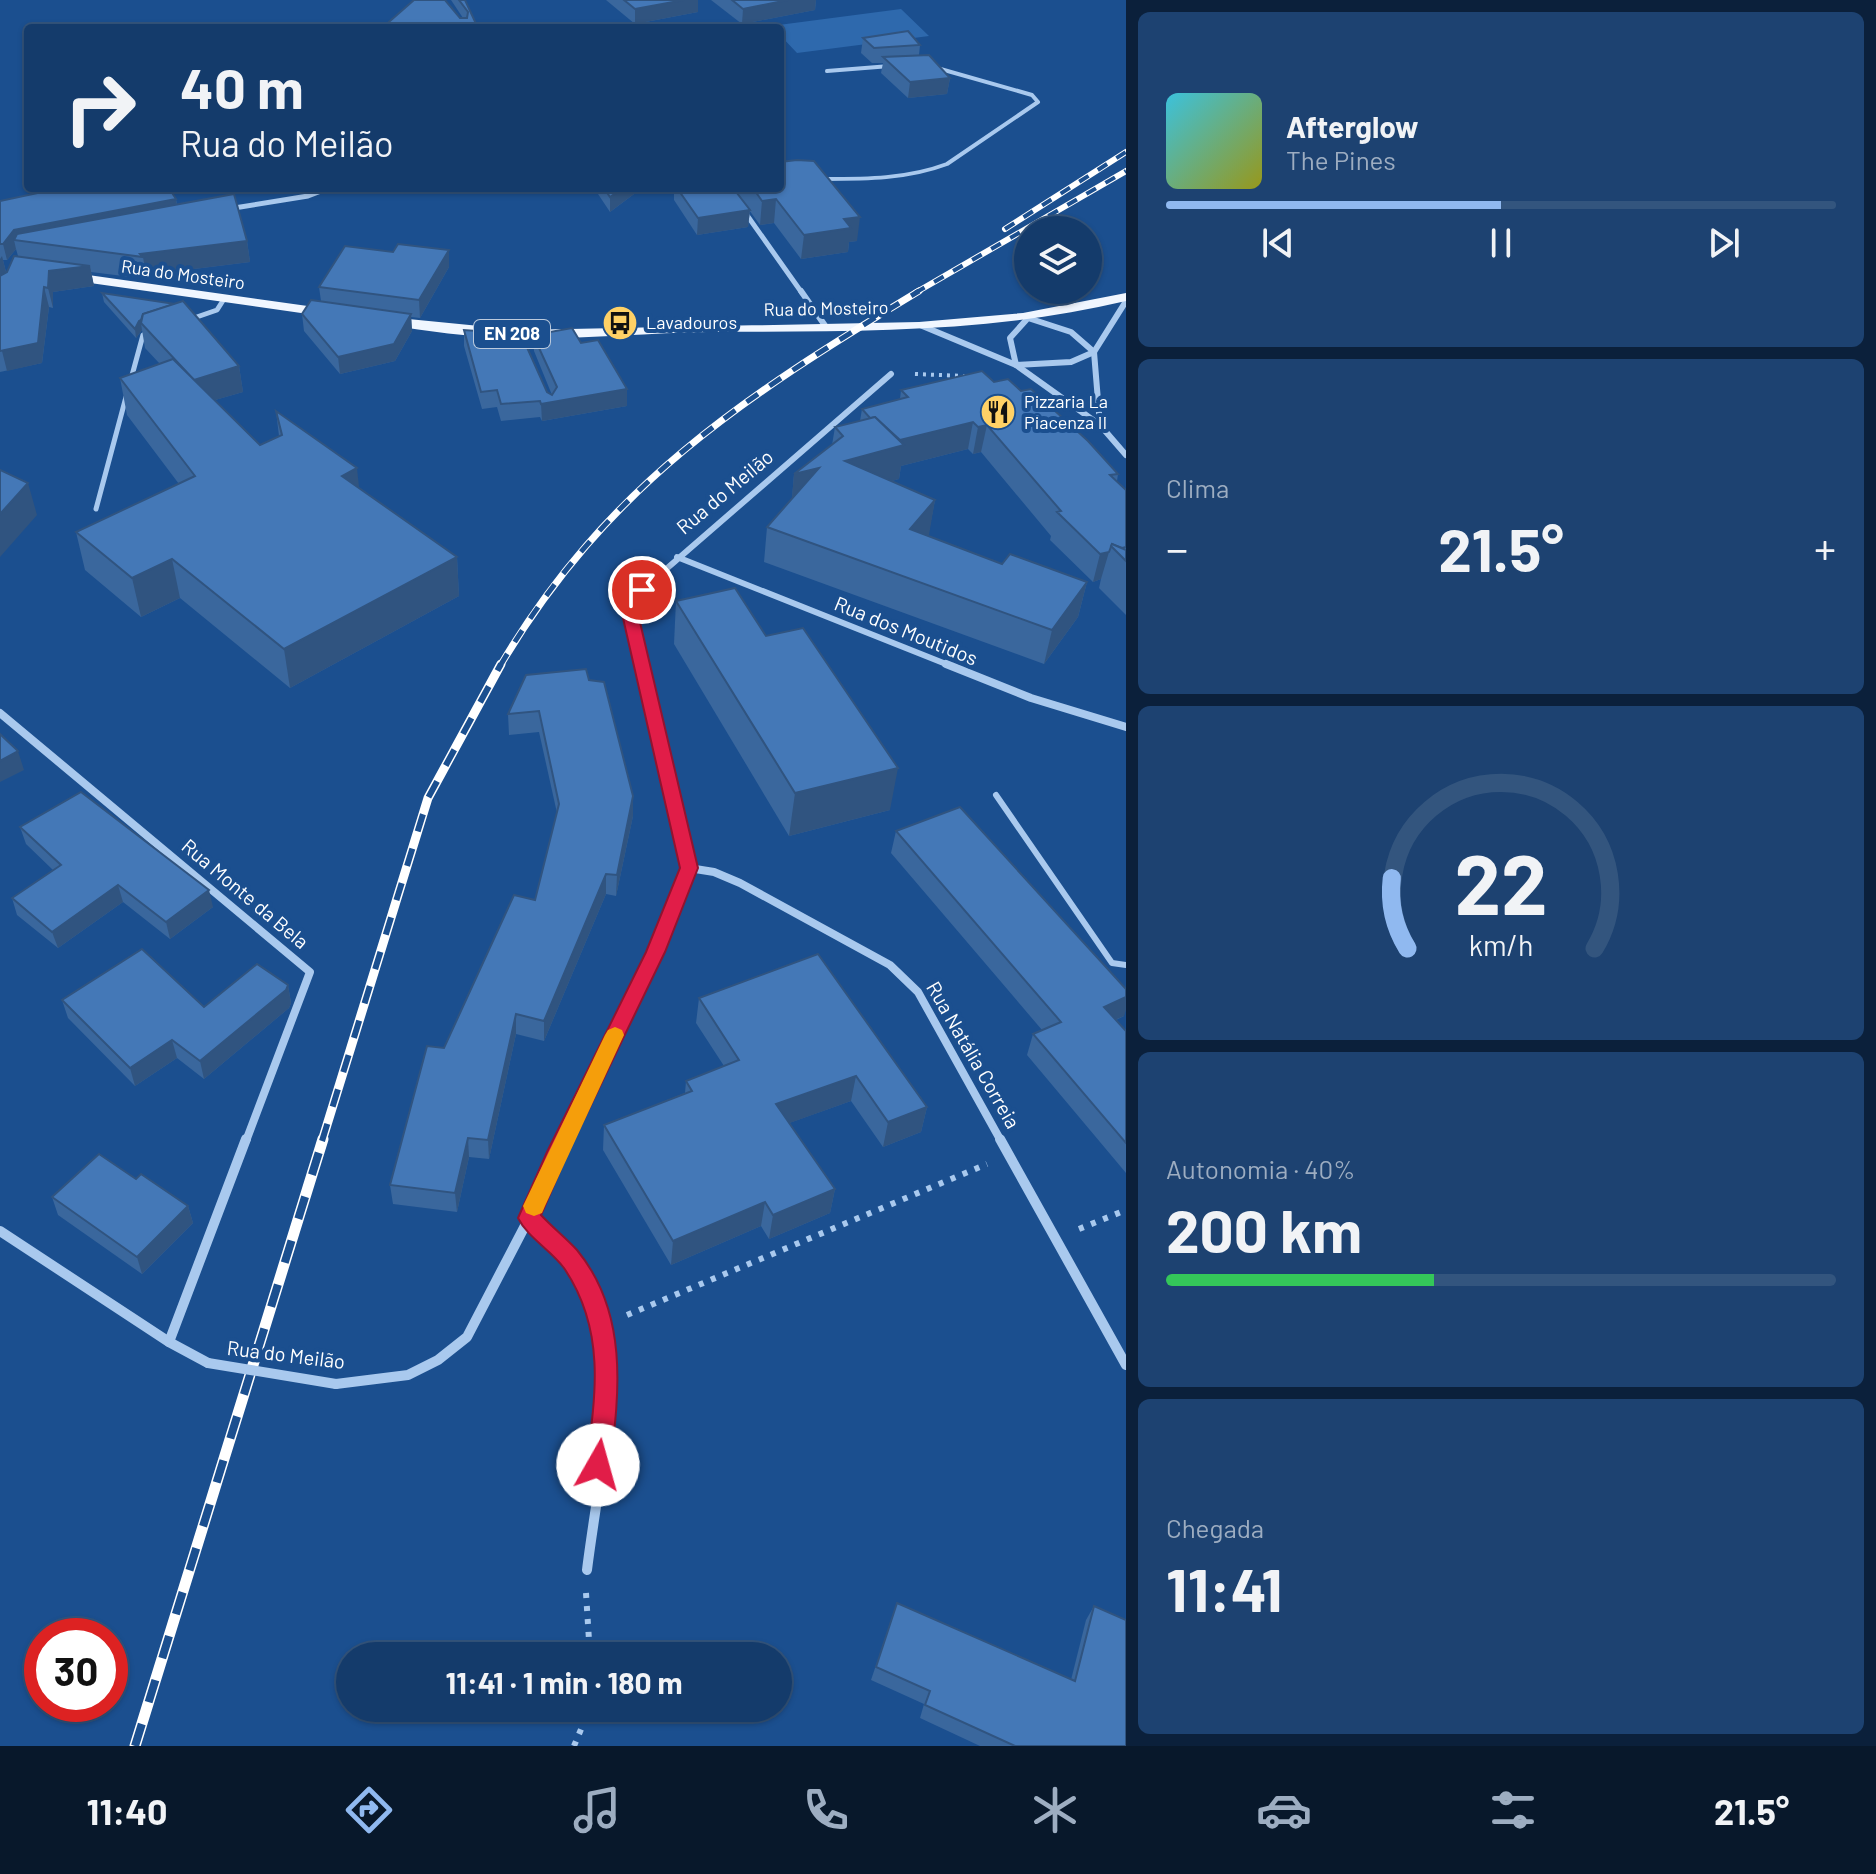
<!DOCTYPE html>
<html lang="pt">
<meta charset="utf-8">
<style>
:root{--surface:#143b6b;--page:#1d4271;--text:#f1f3f6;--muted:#9dadc1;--line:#33557e;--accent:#90b9f0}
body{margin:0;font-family:Barlow,sans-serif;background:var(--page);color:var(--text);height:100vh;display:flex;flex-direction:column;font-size:30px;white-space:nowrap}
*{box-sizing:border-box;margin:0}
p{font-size:26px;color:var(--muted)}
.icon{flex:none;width:44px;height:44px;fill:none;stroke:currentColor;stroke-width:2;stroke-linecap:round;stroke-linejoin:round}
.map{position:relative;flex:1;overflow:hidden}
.details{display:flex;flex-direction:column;gap:12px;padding:12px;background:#0b203b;width:750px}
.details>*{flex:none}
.top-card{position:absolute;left:24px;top:24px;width:760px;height:168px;border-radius:8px;box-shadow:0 2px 6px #0004,0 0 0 2px var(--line);background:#143b6b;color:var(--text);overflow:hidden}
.tools{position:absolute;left:1014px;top:216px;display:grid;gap:16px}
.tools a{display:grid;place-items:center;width:88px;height:88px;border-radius:50%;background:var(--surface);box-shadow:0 2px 6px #0004,0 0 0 2px var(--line);font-size:40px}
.speed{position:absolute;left:24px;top:1618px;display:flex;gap:16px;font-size:40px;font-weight:700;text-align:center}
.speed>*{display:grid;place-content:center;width:104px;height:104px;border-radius:50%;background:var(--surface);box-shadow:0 2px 6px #0004,0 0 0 2px var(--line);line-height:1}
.speed .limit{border:12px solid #d22;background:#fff;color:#111}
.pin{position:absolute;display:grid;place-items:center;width:68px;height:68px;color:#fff;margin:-34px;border:4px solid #fff;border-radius:50%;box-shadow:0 2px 8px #0007}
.me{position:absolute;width:88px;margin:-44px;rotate:7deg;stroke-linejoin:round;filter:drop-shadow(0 0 6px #0008)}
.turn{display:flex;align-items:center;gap:28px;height:168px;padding:0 24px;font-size:36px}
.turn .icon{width:104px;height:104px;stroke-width:2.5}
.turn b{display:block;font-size:56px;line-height:68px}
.big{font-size:60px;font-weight:700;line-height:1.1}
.details .tile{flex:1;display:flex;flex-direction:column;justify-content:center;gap:12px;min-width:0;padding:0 28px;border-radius:12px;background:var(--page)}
.details .dial{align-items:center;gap:0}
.dial svg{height:208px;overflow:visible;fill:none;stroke:var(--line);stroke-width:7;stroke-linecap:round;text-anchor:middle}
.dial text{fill:var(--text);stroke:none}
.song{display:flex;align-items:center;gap:24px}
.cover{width:96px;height:96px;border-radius:12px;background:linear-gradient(135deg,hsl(190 70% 55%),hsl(60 70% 35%))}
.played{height:8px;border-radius:4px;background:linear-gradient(90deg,var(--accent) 50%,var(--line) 50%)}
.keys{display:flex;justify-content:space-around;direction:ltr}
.heat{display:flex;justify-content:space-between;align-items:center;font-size:44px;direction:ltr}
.charge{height:12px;border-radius:6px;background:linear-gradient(90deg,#34c759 40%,var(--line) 0)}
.trip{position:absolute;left:336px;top:1642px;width:456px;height:80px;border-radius:40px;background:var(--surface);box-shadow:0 2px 6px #0004,0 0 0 2px var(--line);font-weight:700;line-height:80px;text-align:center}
.tabs{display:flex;height:128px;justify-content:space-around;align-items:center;background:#08182b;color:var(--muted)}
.tabs .icon{width:56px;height:56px}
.tabs .on{color:var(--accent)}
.tabs b{font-size:36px;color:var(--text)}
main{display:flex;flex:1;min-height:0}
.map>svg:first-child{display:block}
</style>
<main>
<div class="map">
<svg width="1126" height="1746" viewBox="0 0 1126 1746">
<rect width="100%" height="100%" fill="#1b4f8f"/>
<polygon fill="#2e69ad" points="901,9 929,36 797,53 780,35 780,28 771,26"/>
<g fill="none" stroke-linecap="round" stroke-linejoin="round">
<polyline stroke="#a9c9ee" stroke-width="4" stroke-dasharray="3 5" stroke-linecap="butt" points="915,374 965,376"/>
<g stroke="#a9c9ee" stroke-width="6" stroke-dasharray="5 8" stroke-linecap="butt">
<polyline points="1079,1229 1126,1210"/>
<polyline points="627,1315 987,1164"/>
<polyline points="586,1593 590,1656"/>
<polyline points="574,1746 590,1708"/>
</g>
<g stroke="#a9c9ee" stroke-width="4">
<polyline points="827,71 890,66"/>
<path d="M824 179C866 179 907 179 947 164L1038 102 1032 95 937 68"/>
</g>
<g stroke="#a9c9ee" stroke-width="5">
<polyline points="191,319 217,310 224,299"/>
<polyline points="131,379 143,335 150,333"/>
<polyline points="96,509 126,397"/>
</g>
<polyline stroke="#a9c9ee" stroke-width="6" points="996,795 1112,963 1126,965"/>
<g stroke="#a9c9ee" stroke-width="5">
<polyline points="228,209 308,196 329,188"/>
<polyline points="744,211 802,293"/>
</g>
<g stroke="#a9c9ee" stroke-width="6">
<polyline points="801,291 826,327"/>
<polygon points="1028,318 1071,332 1094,352 1071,362 1016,365 1010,338"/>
<polyline points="920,325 1016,365 1100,425 1126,455"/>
<polyline points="1100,425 1094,352 1126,301"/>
<polyline points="677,557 951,666"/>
<polyline points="642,666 631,618 642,590 891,374"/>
</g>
<g stroke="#a9c9ee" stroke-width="8">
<polyline points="946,664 1031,698 1126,727"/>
<polyline points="0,713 310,972 246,1141"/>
<polyline points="689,868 714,872 740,883 890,965 918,992 1001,1141"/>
<polyline points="562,1141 655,952 689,868 642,664"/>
</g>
<g stroke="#a9c9ee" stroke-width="10">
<polyline points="1000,1139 1126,1365"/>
<path d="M529 1218C552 1240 578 1262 591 1292 625 1370 597 1487 587 1570"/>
<polyline points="0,1231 169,1342 208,1363"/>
<polyline points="169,1342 246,1139"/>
<polyline points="336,1384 408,1375 438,1360 467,1337 529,1218 563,1139"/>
</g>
<g fill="#f0f6ff" fill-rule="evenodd">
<polygon points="67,272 329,309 336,313 329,317 62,279 62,273"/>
<path d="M1126 293V301C988 334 850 331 709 332 642 333 576 340 509 338 468 337 428 331 388 325L381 321 388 317 521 330 919 322 1023 313Z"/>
</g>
<defs>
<g id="rail-far3">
<polyline points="1005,229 1126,152"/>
<polyline points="915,293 1126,171"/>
</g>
<path id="rail-far2" d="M500 666C607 485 744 397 919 291"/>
<polyline id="rail-far1" points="322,1141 428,798 501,664"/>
<polyline id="rail" points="135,1746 323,1139"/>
</defs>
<use href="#rail-far3" stroke="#fff" stroke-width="6"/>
<use href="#rail-far2" stroke="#fff" stroke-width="7"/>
<use href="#rail-far1" stroke="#fff" stroke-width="9"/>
<use href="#rail" stroke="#fff" stroke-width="11"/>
<use href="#rail-far3" stroke="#1b4f8f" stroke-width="4" stroke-dasharray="11" stroke-linecap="butt"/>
<use href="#rail-far2" stroke="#1b4f8f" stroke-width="5" stroke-dasharray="14" stroke-linecap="butt"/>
<use href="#rail-far1" stroke="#1b4f8f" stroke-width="6" stroke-dasharray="18" stroke-linecap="butt"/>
<use href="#rail" stroke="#1b4f8f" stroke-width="8" stroke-dasharray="23" stroke-linecap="butt"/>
<polyline stroke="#a9c9ee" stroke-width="10" points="208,1363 336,1384"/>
</g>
<g fill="#3a679d" fill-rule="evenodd">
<polygon points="451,0 465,0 478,28 460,18 463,18"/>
<polygon points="606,0 698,0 698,12 635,24"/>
<polygon points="711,0 816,0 815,10 742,24"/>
<polygon points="863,38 920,45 919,55 950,78 947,94 908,98 881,73 883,63 872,63 861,53"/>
<polygon points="594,188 642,188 610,212"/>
<polygon points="674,188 733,188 750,210 748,227 697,235 674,200"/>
<polygon points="737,188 780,188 857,241 849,242 848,252 801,259 774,223 760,225 736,192"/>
<path d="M176 199 177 205 247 241 250 262 146 275 147 279 91 272 94 286 53 292V308L49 307 42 363 0 372V201ZM16 249 18 256 6 272 3 260H7Z"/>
<polygon points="449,250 449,267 420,318 411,317 412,331 395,361 340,374 304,331 302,314 321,301 319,287 393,252"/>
<polygon points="102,293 239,366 243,392 215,400 260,445 279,436 276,411 359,488 457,557 459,596 290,688 180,598 141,617 85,570 76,532 179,484 127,415 120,378 160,364 145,348 142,330 136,338 104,302"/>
<polygon points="464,330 552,395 534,351 533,335 581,343 627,406 542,421 540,417 501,421 497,407 482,409 464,346"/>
<polygon points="994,382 1021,391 1118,474 1117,481 1126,490 1126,615 1099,588 1101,579 1093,582 1050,540 1051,536 981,452 973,454 968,449 901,466 899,479 891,481 935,500 928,536 1002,564 1087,582 1078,617 1044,664 764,562 767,527 792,499 794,474 832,445 835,427 860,421 862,409 900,399 901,390"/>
<polygon points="676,601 766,636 890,810 789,836 674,644"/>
<polygon points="589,680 633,796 633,816 616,896 606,894 544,1041 516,1034 489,1159 469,1157 457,1212 393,1204 390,1185 444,1048 535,900 557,813 539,732 509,735 508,714"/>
<polygon points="20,827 213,907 170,939 123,902 58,948 17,915 12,898 53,870 26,844"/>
<polygon points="896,831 1124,1016 1116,1020 1126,1031 1126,1173 1027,1055 1033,1034 1042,1030 891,853"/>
<polygon points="288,985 291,1003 289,1008 204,1079 177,1058 135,1086 68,1018 62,1000 204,1007"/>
<polygon points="699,998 927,1107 921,1132 883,1147 851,1101 789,1123 835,1189 830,1213 769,1239 761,1226 671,1265 603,1150 604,1125 685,1093 686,1081 724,1066 696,1023"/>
<polygon points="136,1179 188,1206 193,1223 142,1274 58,1215 52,1197"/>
<polygon points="897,1603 1071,1680 1086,1620 1094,1606 1126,1746 980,1746 920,1718 924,1704 871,1680"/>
</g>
<g fill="#305480">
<polygon points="684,0 698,0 698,12 635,24 635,9"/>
<polygon points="788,0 816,0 815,10 742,24 743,9"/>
<polygon points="950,78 947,94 908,98 910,82"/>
<polygon points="623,188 642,188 610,212 610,197"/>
<polygon points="176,199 178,215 14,240 16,249 7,260 3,244 14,230"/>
<polygon points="776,199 774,223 760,225 762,201"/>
<polygon points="750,210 748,227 697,235 698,218"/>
<polygon points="860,217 857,241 849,242 848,252 801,259 804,235 844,219"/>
<polygon points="247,241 250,262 146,275 143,257 140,254"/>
<polygon points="449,250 449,267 420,318 419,300"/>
<polygon points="2,256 7,276 0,285 0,259"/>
<polygon points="90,266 94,286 53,292 53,308 48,288 49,271"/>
<polygon points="44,287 49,307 42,363 7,371 2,351"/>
<polygon points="181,305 141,323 142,330 136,338 135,329 139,321"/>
<polygon points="411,314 412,331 395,361 340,374 338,357"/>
<polygon points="239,366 243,392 198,405 193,380"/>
<polygon points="627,389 627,406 542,421 541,404"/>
<polygon points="973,422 968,449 901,466 899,479 840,495 845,461 894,442"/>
<polygon points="987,425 981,452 973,454 978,427"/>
<polygon points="357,468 361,506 342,476"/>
<polygon points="819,468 791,508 794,474"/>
<polygon points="28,483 37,515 0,557 0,514"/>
<polygon points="935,500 929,535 905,564 910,529"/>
<polygon points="1109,552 1101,579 1093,582 1100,554"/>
<polygon points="457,557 459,596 290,688 284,649"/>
<polygon points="172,559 180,598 141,617 132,578"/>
<polygon points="1087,582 1078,617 1044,664 1052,630"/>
<polygon points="18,751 24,770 0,782 0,761"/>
<polygon points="898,768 890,810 789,836 795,793"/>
<polygon points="633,796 633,816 616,896 617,875"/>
<polygon points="606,874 606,894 544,1041 544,1021"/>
<polygon points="118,885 123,902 58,948 52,932"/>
<polygon points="209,890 213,907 170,939 166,922"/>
<polygon points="288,985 291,1003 289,1008 204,1079 200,1061"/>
<polygon points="1126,997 1126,1010 1124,1016 1096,1028 1104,1007"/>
<polygon points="516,1014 516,1034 489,1159 488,1140"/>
<polygon points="172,1040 177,1058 135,1086 130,1068"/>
<polygon points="856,1076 851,1101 773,1129 776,1104"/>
<polygon points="927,1107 921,1132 883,1147 888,1122"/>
<polygon points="468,1138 469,1157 457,1212 455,1193"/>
<polygon points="835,1189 830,1213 769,1239 773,1215"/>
<polygon points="765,1202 761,1226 671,1265 673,1241"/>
<polygon points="188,1206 193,1223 142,1274 137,1257"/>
</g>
<g fill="#4478b7" stroke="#305480" stroke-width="2">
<polygon points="414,0 445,0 460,18 467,18 468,12 459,0 465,0 478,28 382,28"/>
<polygon points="624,0 684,0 635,9"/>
<polygon points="732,0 788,0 743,9"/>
<polygon points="908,31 920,45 874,48 863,38"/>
<polygon points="929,55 950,78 910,82 883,57"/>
<polygon points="797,160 814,161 860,217 844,219 851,228 804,235 776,199 762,201 753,188 780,188 780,162"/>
<polygon points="61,188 169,188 176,199 14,230 3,244 0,244 0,201"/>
<polygon points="604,188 623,188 610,197"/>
<polygon points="677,188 733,188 750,210 698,218"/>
<polygon points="234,194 247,241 140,254 143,257 14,240 17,234"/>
<polygon points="398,244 449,250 419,300 319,287 345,246 393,252"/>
<polygon points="14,256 90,266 49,271 48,288 44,287 38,343 0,351 0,276 7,272"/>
<polygon points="102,293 175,304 143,314 141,320 139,321 135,329"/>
<polygon points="311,300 411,314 394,344 338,357 302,314"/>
<polygon points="183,301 239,366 194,380 141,323 143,314"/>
<polygon points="572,328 581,343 598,340 627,389 541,404 540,401 501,404 497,390 481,392 464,330 521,334 547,392 552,395 557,387 533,335"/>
<polygon points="173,359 260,445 282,435 276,411 357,468 342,476 457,557 284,649 172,559 132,578 76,532 195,476 120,378"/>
<polygon points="982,371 994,382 1008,379 1021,391 1031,389 1088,441 1118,474 1110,475 1126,490 1126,547 1122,548 1112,544 1109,552 1100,554 1057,512 1061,511 987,425 978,427 973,422 900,440 875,417 870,418 862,409 908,397 901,390"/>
<polygon points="875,417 904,445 845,461 935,500 910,529 1002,564 1010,554 1087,582 1052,630 767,527 819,468 794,474 843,436 835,427"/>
<polygon points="0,470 28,483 0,514"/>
<polygon points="1112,544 1126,550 1126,561 1111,546"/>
<polygon points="735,588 766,636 803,628 898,768 795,793 676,601"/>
<polygon points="586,669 589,680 604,682 633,796 617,875 606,874 544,1021 516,1014 488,1140 468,1138 455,1193 390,1185 427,1046 444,1048 514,895 535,900 559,804 539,711 508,714 526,675"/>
<polygon points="0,734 18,751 0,761"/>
<polygon points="81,792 209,890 166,922 118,885 52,932 12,898 61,865 20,827"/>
<polygon points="960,807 1126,989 1126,997 1104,1007 1126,1031 1126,1143 1033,1034 1061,1022 896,831"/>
<polygon points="142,949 204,1007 257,964 288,985 286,990 200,1061 172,1040 130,1068 62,1000"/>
<polygon points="818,954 927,1107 888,1122 856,1076 776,1104 835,1189 773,1215 765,1202 673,1241 604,1125 692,1091 686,1081 739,1060 699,998"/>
<polygon points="99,1154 136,1179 141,1174 188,1206 137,1257 52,1197"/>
<polygon points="897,1603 1075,1681 1094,1606 1126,1620 1126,1746 1015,1746 925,1705 930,1691 876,1667"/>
</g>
<path fill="#e11d48" stroke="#92132f" stroke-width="2" d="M642 585 649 590 639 618 698 868 665 952 568 1152 541 1215C552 1227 566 1238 577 1250 628 1312 620 1391 610 1465L606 1473 598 1477 589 1473 586 1465C596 1395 606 1330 564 1268 551 1250 528 1238 518 1218L547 1152 646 952 680 868 623 618 634 590Z"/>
<polygon fill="#f59e0b" points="615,1027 622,1030 624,1035 545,1206 542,1213 534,1216 526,1213 523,1206 605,1035 608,1030"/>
<defs>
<symbol id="bus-disc" viewBox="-11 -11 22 22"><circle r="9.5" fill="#ffd166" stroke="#1b4f8f"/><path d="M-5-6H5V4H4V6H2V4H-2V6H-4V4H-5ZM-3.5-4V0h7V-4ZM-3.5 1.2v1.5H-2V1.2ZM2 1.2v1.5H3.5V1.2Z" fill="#111"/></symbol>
<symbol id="restaurant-disc" viewBox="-11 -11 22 22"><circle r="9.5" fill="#ffd166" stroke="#1b4f8f"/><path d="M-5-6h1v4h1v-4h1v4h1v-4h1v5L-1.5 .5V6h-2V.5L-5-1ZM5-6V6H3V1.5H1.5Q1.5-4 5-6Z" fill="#111"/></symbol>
</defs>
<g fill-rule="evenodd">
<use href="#bus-disc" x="600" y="303" width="40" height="40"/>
<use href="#restaurant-disc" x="978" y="392" width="40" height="40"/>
</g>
<g text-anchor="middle" stroke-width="8" stroke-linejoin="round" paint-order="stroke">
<g font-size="18" fill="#fff" stroke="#1b4f8f">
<text transform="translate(183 275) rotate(8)" y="6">Rua do Mosteiro</text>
<text transform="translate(826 309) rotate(-1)" y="6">Rua do Mosteiro</text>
</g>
<g font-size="18" fill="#fff" stroke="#1b4f8f" text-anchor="start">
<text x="646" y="329">Lavadouros</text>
<text x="1024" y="408">Pizzaria La<tspan x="1024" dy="21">Piacenza II</tspan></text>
</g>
<rect fill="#1b4f8f" stroke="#bbcadd" stroke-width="2" x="474" y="320" width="76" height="28" rx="6"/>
<g font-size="18" font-weight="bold" fill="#fff">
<text x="512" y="340">EN 208</text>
</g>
<g font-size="20" fill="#fff" stroke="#1b4f8f">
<text transform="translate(725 492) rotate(-40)" y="7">Rua do Meilão</text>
<text transform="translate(906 631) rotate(22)" y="7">Rua dos Moutidos</text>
<text transform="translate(245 894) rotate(40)" y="7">Rua Monte da Bela</text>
<text transform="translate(973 1055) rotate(60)" y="7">Rua Natália Correia</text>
<text transform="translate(286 1355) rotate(7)" y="7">Rua do Meilão</text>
</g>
</g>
</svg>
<div class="tools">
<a><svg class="icon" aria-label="layers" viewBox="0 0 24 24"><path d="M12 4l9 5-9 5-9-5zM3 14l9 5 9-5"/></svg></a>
</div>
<div class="speed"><div class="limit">30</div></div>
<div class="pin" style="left:642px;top:590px;background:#d93025"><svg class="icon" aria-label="arrive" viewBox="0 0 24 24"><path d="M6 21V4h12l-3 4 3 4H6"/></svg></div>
<svg class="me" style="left:598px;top:1465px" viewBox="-20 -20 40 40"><circle r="19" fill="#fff"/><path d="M0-13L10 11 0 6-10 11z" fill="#e11d48"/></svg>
<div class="trip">11:41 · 1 min · 180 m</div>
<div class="top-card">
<div class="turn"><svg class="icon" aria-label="right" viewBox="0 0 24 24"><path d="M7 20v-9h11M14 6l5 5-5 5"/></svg><div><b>40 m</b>Rua do Meilão</div></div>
</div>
</div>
<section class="details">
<div class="tile">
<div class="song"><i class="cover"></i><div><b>Afterglow</b><p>The Pines</p></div></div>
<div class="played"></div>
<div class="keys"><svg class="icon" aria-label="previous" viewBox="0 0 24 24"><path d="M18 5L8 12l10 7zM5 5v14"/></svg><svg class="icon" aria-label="pause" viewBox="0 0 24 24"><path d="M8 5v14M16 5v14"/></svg><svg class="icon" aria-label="next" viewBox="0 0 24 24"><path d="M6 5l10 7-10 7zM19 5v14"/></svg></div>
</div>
<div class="tile"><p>Clima</p>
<div class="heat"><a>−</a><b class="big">21.5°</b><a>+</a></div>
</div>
<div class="tile dial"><svg viewBox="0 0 100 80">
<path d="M14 69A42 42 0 1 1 86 69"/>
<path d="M14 69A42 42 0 0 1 8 42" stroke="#90b9f0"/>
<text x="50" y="56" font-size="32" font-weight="700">22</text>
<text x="50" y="72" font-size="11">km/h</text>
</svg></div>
<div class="tile"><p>Autonomia · 40%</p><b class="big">200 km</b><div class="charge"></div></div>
<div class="tile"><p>Chegada</p><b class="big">11:41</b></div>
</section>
</main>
<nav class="tabs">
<b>11:40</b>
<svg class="icon on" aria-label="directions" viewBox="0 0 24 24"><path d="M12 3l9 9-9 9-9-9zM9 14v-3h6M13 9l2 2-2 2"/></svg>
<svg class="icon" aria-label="music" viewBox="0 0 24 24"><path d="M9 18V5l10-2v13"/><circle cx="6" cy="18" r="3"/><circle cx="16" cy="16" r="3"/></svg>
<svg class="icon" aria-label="phone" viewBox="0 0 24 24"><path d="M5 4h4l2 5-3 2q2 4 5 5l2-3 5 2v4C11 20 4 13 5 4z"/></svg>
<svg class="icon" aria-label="climate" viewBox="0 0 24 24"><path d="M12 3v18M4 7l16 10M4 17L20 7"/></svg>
<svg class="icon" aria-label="car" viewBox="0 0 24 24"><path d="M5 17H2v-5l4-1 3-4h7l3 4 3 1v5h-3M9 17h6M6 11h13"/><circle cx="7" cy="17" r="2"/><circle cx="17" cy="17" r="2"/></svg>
<svg class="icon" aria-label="filters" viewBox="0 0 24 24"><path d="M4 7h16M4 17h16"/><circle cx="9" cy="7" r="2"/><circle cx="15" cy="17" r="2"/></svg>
<b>21.5°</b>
</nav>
